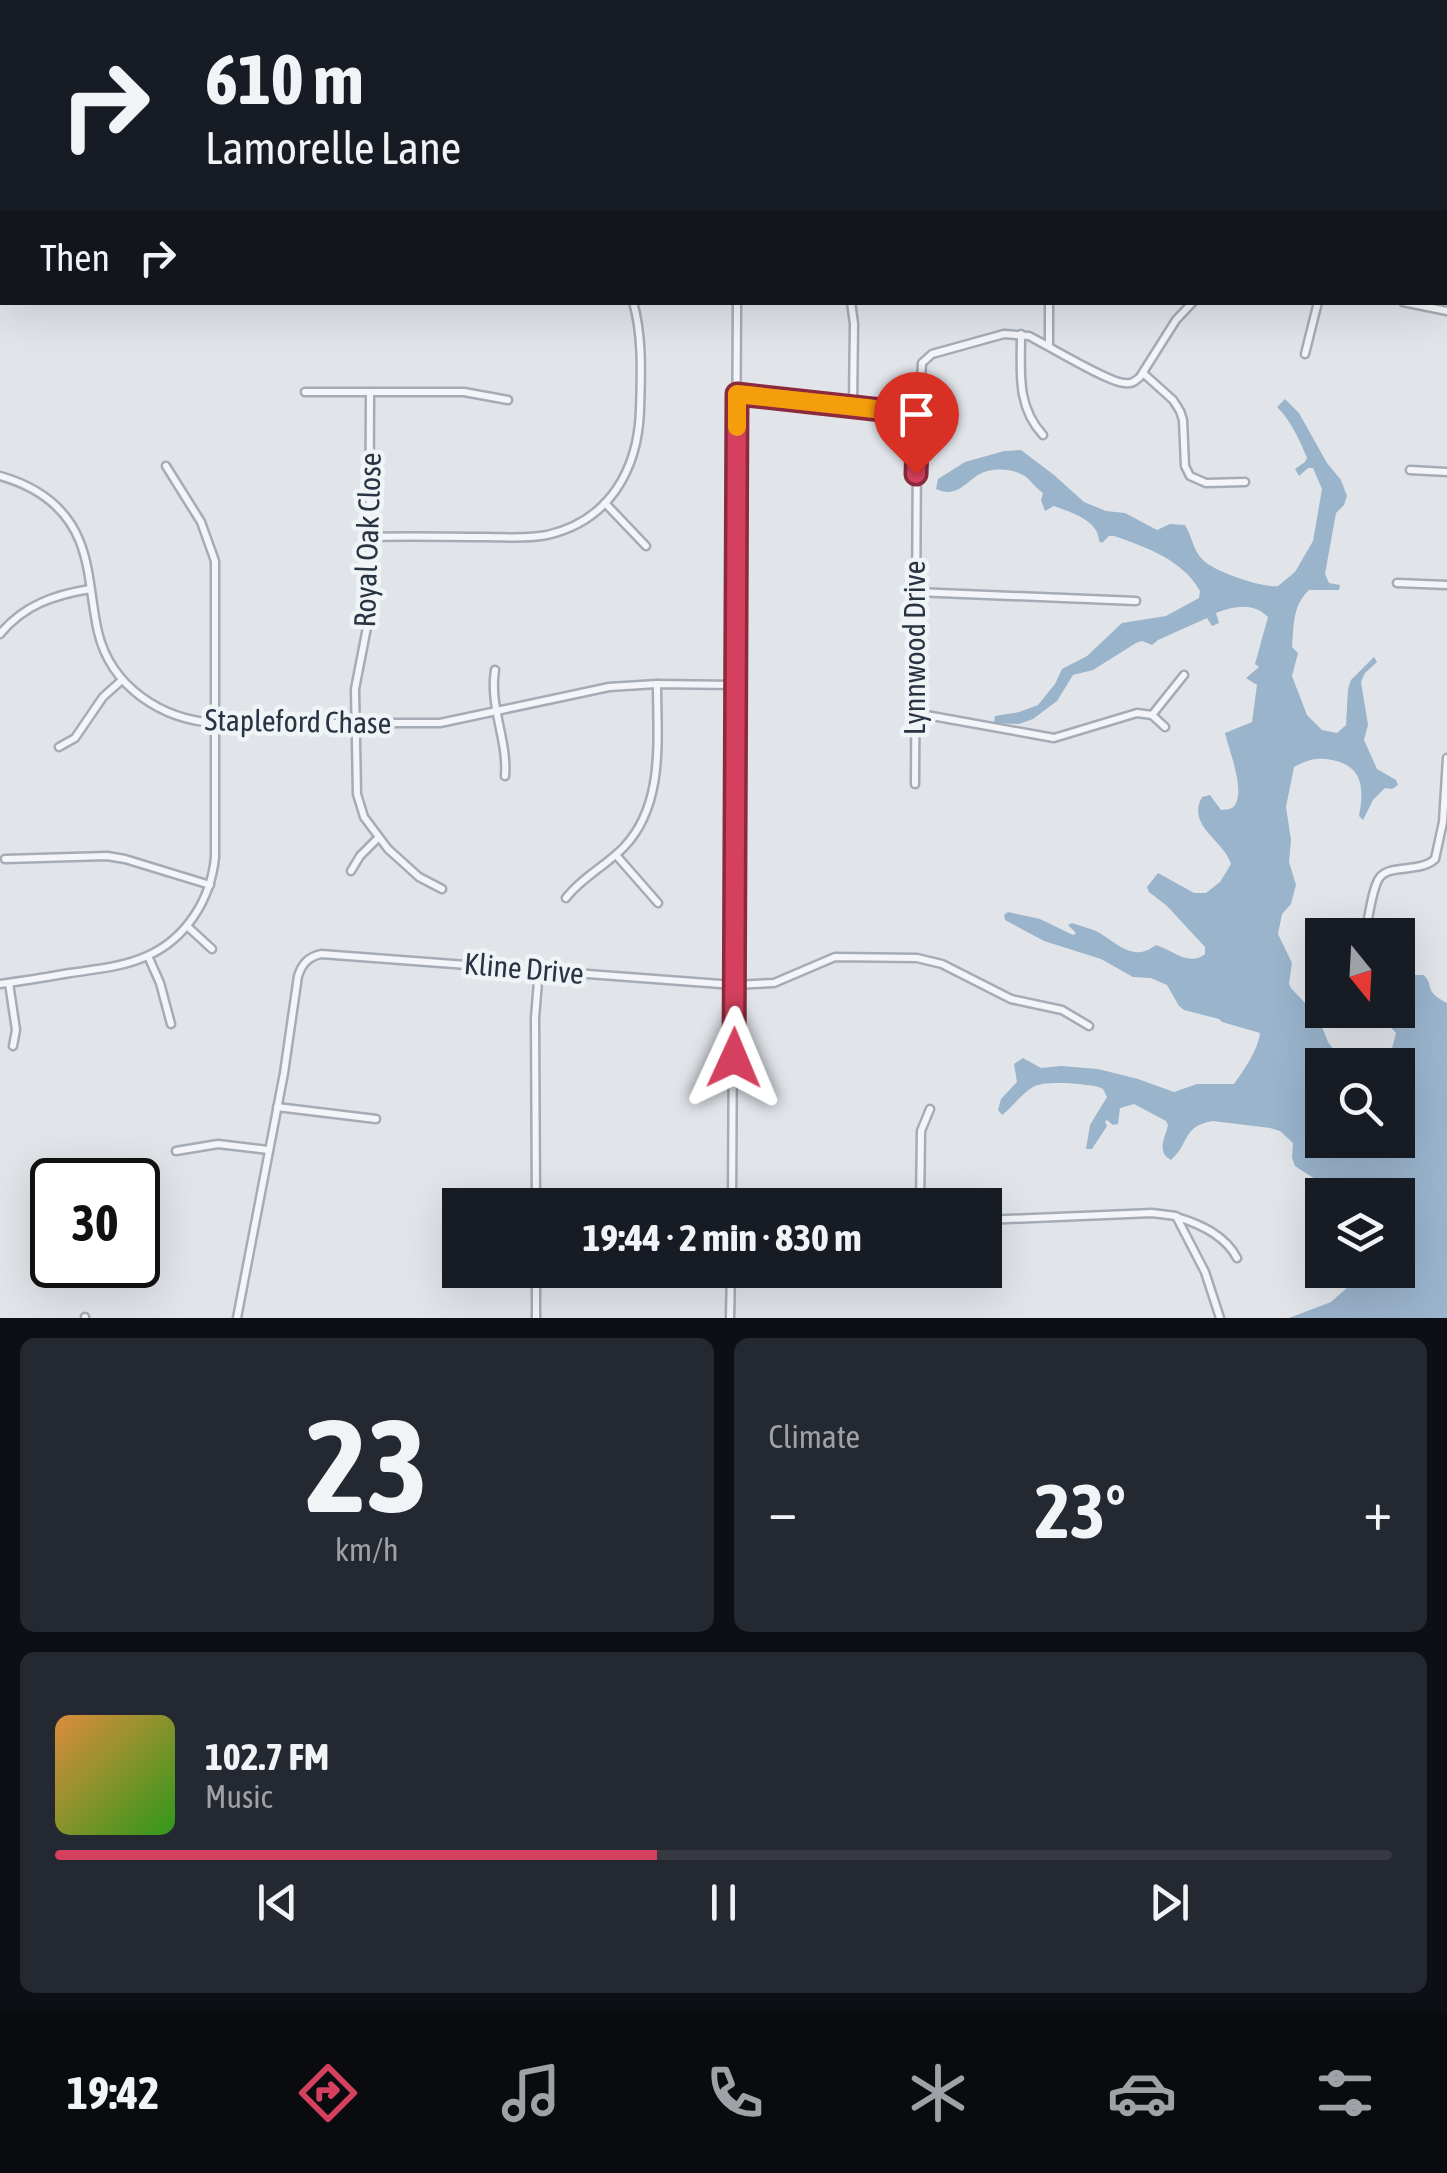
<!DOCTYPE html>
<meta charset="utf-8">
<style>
:root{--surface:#171b24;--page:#242831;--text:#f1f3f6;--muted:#9ea1a6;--line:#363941;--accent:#d4405d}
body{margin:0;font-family:"Asap Condensed",sans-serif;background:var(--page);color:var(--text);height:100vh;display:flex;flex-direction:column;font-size:38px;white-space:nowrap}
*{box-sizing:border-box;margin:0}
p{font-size:32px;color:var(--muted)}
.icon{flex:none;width:55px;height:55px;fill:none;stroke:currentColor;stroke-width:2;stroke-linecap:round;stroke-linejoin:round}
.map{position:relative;height:1318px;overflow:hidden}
.panel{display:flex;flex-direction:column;gap:20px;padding:20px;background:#0d0f14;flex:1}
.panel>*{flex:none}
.top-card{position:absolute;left:0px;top:0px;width:1448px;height:305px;box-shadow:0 10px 40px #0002;background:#171b24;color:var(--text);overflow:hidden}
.needle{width:65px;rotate:162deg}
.fabs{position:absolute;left:1305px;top:918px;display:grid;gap:20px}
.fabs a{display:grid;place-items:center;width:110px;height:110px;border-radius:0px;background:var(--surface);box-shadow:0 10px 40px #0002;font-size:50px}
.speed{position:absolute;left:30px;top:1158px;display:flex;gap:20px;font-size:50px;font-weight:700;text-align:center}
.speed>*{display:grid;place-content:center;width:130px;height:130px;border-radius:50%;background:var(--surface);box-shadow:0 10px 40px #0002;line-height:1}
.speed .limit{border:5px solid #111;border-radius:15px;background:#fff;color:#111}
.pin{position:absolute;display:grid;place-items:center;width:85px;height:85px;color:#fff;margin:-102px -42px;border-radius:50% 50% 50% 0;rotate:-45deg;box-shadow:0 0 10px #0007}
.pin .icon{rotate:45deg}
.me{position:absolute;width:110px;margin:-55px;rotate:1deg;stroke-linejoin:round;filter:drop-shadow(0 0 8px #0008)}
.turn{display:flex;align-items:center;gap:35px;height:210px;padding:0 40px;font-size:45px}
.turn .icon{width:130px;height:130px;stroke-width:2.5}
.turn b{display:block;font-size:70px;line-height:85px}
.then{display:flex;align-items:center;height:95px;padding:0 40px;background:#0003;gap:20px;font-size:38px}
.big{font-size:75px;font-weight:700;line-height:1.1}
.panel .widget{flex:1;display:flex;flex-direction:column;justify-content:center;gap:15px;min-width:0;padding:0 35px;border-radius:15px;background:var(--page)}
.panel .dial{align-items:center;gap:0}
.dial b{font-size:130px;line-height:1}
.song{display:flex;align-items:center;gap:30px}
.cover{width:120px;height:120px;border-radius:15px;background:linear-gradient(135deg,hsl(30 70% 55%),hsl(110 70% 35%))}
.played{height:10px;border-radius:5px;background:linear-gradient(90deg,var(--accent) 45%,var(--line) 45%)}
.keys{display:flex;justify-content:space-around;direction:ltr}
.heat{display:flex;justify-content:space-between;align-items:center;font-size:55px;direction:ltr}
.panel .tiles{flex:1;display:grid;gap:20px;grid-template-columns:1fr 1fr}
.widget:last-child{grid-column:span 2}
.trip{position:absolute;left:442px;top:1188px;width:560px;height:100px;border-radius:0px;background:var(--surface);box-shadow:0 10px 40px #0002;font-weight:700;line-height:100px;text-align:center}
.menu{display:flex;height:160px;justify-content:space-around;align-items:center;background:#090b0e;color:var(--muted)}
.menu .icon{width:70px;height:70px}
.menu .on{color:var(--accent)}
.menu b{font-size:45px;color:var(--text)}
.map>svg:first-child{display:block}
</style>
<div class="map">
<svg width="1447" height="1318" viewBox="0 0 1447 1318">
<rect width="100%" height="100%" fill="#e1e5ea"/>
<path fill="#9ab4cc" d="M1285 399 1299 413 1327 463 1341 480 1347 496 1344 505 1336 513 1325 574 1329 583 1340 585 1339 590H1309C1292 606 1294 626 1292 647L1298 653 1292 676 1307 715 1322 730 1337 733 1346 725 1348 689 1351 680 1374 657 1377 662 1365 673 1361 682 1368 725 1364 740 1377 769 1396 780 1398 785 1392 789 1385 788 1373 800 1363 820 1359 816C1364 790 1364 766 1332 760 1317 757 1307 760 1294 767L1286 807 1291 840 1289 862 1296 885 1291 904 1282 914 1278 934 1292 963 1289 984 1291 988 1318 1017 1328 1042 1346 1065H1322V1140H1398V1099L1408 1092 1407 1084 1402 1085 1398 1081V1065H1393L1391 1052 1396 1033 1386 1022 1382 1010H1398V968L1403 975H1424C1435 987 1423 991 1447 1003V1318H1289L1331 1302 1367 1270H1398V1195H1354L1339 1187 1318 1181 1295 1166 1292 1158 1293 1143 1280 1131 1270 1128 1213 1121C1182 1126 1190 1143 1171 1160 1156 1152 1165 1138 1168 1125L1166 1121 1134 1104 1120 1108 1118 1124 1113 1125 1107 1120 1105 1122 1107 1126 1092 1149H1086L1090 1125 1107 1097 1103 1089 1099 1087C1084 1084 1045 1080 1033 1087 1020 1095 1013 1107 1002 1115L998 1110 1001 1099 1017 1082 1014 1064 1023 1058 1041 1068 1061 1066 1098 1069 1138 1079 1174 1092 1197 1084H1234C1244 1070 1258 1050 1260 1033L1222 1022 1219 1019 1184 1010 1179 1006 1167 985 1151 978 1133 977 1101 959 1044 941 1005 920 1004 915 1008 912 1040 919 1073 935 1076 933 1068 925 1072 923C1080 926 1089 928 1096 931 1110 938 1124 954 1141 952 1145 952 1152 948 1156 945 1173 950 1189 967 1205 954V947L1167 906 1149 892 1147 887 1158 873 1194 893H1206L1220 882 1231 864C1224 840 1186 826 1202 797L1210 795 1221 810C1228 809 1233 810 1236 803 1244 787 1229 750 1225 733L1252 722 1257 685 1246 678 1259 667 1255 664 1268 617C1253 602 1234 606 1216 613L1219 623 1212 626 1207 618 1158 640 1152 645 1142 641 1136 643 1093 670 1073 675 1057 701 1033 719 1019 724 994 723 995 716 1019 712 1038 705 1055 684 1062 669 1087 656 1122 623 1166 616 1199 598 1200 591C1183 560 1146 547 1114 536H1109L1102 543 1099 541C1099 521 1071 512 1054 506L1045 511 1041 500 1043 493C1037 489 1032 482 1026 477 1014 468 991 467 978 475 964 484 956 498 936 489L938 479 965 462 1004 451 1021 450 1054 475 1084 502 1106 511 1125 513 1157 530 1170 524 1185 525C1192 536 1193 551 1203 560 1215 572 1262 588 1278 586L1295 572 1313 541 1322 489 1313 468H1308L1299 476 1295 469 1305 462 1307 458C1300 441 1290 419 1277 407Z"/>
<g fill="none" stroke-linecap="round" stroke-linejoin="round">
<defs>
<g id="minor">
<polyline points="48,0 75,2"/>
<polyline points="244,0 249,2"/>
<polyline points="393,0 393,2"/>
<polyline points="478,0 505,2"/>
<polyline points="623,0 626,2"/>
<polyline points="1046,0 1046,2"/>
<polyline points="1186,0 1186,2"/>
<polyline points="739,1 809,2"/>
<polyline points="99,2 105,0"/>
<polyline points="330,2 347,0"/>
<polyline points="572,2 581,0"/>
<polyline points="0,259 2,260"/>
<polyline points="851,302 854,324 853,406"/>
<polyline points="1403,302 1447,311"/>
<path d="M1021 334C1021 371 1016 406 1043 435"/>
<polyline points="1049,346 1049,302"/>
<polyline points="1305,354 1318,302"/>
<polyline points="1143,373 1173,400 1180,411 1183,420 1185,466 1190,476 1206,483 1245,482"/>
<polyline points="305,392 464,392 508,400"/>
<polyline points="370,392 369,617 355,689 357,794 364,817 388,849 419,877 442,889"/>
<polyline points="737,394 918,414"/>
<polyline points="1410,470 1447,472"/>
<path d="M0 476C35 486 66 506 80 542 91 570 91 602 98 632 111 687 162 720 216 723H440L609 687 657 684 735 685"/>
<polyline points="605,503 646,546"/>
<path d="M370 537C408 536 447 537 485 537 506 537 527 539 547 535 609 521 638 470 640 410 641 375 643 336 633 302"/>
<polyline points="1397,583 1447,585"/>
<polyline points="915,592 1136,601"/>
<path d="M0 634C24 605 54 595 90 589"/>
<path d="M495 670C489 707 508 740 505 776"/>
<polyline points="915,713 1054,738 1137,713 1152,715"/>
<polyline points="1152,715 1184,675"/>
<polyline points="1152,715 1165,727"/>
<polyline points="59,747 75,738 103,697 122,680"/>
<path d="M915 784 917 446 922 363 932 354 1004 334 1029 336C1047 345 1109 383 1125 383 1133 384 1135 381 1140 377L1176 320 1193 302"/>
<polyline points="616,855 658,903"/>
<polyline points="5,859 107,856 125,859 210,885"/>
<polyline points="351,871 360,856 378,838"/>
<path d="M566 898C582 877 606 866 624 847 665 804 657 739 657 684"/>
<polyline points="187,926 212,949"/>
<path d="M1365 935C1368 922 1372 887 1380 877 1391 864 1420 873 1435 859L1443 822 1447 758"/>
<polyline points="148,956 160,983 171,1024"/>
<polyline points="9,983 16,1030 13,1046"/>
<path d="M0 984C23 981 47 977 70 973 96 969 123 967 147 956 186 939 211 899 215 857V561L201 522 166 466"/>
<polyline points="1357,1011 1357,1010"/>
<polyline points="277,1107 376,1119"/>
<polyline points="176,1151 218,1144 268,1150"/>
<polyline points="536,1205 535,1018 539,969"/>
<polyline points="732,1205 737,302"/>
<polyline points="920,1205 921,1131 930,1109"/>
<path d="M1177 1217C1200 1224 1225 1235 1237 1258"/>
<polyline points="985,1220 1152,1213 1176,1216 1205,1272 1220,1318"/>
<polyline points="85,1318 85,1317"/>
<path d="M237 1318 284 1073 298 976C302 964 308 957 321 954L734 985 774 983 835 957 917 958 942 964 1011 999 1062 1010 1089 1026"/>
<polyline points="536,1318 536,1270"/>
<polyline points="730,1318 731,1270"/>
</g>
<g id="tertiary">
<polyline points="1428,0 1431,2"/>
<polyline points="1445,17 1447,19"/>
</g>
</defs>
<use href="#minor" stroke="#a6acb5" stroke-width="11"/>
<use href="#tertiary" stroke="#a6acb5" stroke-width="14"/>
<use href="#minor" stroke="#f4f5f8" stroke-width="6"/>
<use href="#tertiary" stroke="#f4f5f8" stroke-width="9"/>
</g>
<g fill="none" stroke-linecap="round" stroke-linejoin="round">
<defs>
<polyline id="route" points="734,1058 737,394 918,414 916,474"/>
</defs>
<use href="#route" stroke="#8a2a3c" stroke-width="25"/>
<use href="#route" stroke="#d4405d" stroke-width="18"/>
<polyline stroke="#f59e0b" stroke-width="18" points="737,427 737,394 885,410"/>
</g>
<g text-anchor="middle" stroke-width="9" stroke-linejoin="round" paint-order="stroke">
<g font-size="30" fill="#283343" stroke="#f0f4f7">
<text transform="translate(368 540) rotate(-88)" y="10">Royal Oak Close</text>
<text transform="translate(915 648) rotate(-90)" y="10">Lynnwood Drive</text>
<text transform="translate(298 722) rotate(1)" y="10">Stapleford Chase</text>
<text transform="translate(524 969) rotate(5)" y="10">Kline Drive</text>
</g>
</g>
</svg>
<div class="fabs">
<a><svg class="needle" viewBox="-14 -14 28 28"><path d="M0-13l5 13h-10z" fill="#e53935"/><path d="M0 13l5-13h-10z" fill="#9ea1a6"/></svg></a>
<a><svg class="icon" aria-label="search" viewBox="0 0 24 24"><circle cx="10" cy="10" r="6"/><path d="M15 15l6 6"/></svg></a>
<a><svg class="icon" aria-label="layers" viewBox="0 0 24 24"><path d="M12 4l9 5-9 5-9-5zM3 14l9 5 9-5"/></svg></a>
</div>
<div class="speed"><div class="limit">30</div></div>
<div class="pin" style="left:916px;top:474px;background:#d93025"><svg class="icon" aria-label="arrive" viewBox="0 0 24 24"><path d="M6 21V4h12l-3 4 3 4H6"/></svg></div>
<svg class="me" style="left:734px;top:1058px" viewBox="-20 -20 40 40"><path d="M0-17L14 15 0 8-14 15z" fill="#d4405d" stroke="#fff" stroke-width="4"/></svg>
<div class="trip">19:44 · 2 min · 830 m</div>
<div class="top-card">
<div class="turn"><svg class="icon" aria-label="right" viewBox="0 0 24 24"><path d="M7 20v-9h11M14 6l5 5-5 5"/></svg><div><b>610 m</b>Lamorelle Lane</div></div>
<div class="then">Then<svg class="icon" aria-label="right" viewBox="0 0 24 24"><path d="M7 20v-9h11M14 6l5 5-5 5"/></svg></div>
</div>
</div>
<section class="panel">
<div class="tiles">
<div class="widget dial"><b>23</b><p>km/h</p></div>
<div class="widget"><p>Climate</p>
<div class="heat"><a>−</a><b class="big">23°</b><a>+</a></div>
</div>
<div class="widget">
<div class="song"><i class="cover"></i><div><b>102.7 FM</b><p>Music</p></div></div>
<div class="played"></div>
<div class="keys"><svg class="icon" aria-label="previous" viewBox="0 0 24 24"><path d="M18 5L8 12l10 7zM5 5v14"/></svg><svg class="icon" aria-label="pause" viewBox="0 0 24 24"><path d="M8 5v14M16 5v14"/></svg><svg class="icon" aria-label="next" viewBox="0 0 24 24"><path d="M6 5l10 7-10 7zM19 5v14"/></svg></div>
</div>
</div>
</section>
<nav class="menu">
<b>19:42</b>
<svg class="icon on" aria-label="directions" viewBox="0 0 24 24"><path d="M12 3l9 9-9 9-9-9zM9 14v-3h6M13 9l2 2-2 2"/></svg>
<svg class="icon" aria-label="music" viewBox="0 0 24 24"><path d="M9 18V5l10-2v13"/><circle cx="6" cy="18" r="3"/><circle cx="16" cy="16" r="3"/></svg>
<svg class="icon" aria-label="phone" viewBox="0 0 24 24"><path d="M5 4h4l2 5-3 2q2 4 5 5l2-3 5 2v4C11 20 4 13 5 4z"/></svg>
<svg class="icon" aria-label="climate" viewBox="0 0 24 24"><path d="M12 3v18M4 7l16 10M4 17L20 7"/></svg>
<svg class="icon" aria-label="car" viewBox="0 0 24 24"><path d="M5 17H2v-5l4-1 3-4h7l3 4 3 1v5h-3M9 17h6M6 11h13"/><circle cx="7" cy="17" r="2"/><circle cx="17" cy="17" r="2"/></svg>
<svg class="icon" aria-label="filters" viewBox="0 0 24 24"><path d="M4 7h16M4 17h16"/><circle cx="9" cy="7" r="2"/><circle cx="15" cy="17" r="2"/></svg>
</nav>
